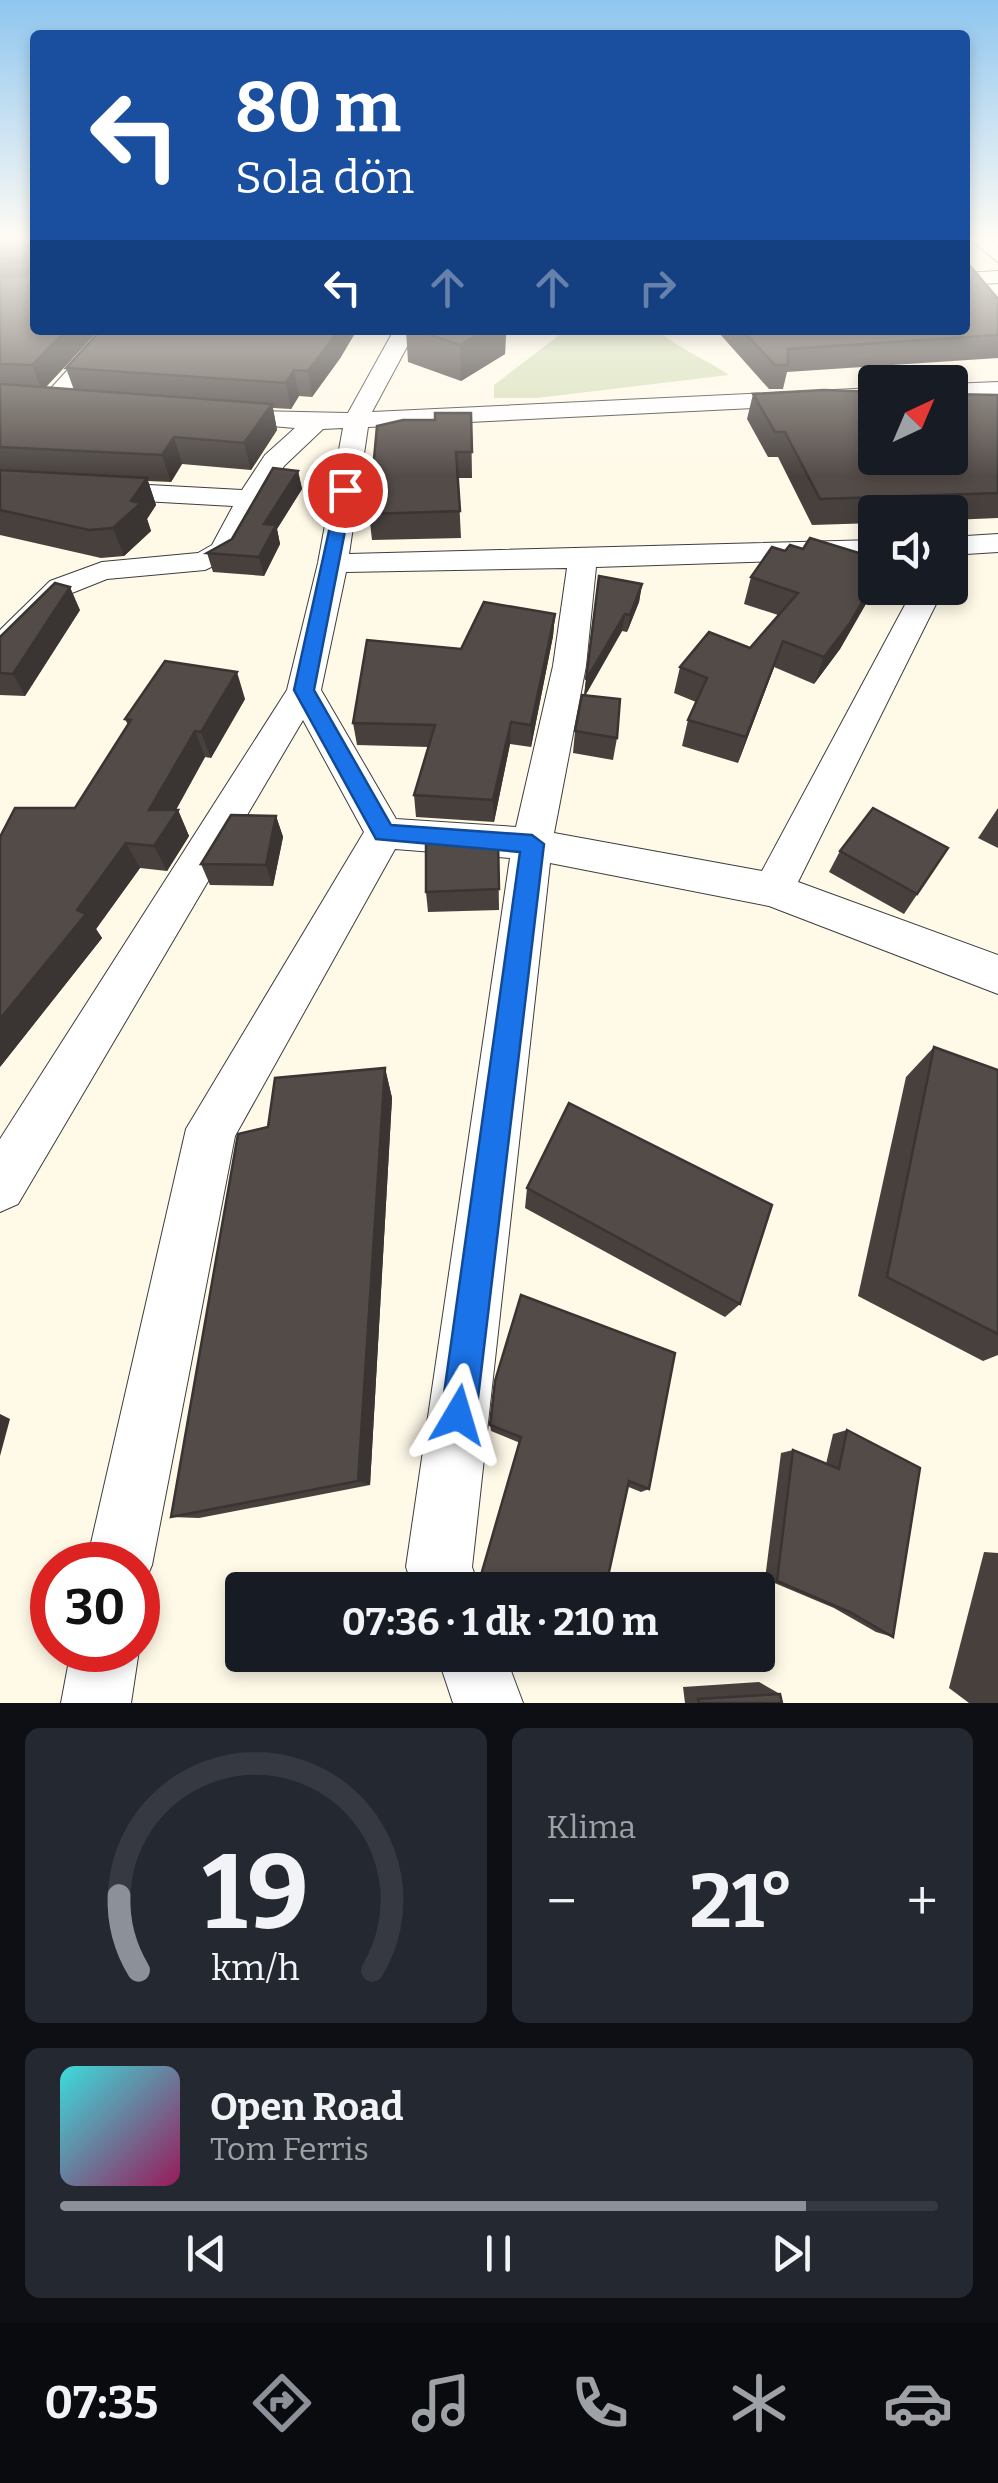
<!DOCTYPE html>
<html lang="tr">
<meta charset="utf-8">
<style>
:root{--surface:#171b24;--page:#242831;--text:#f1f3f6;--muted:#9ea1a6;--line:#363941;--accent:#8c9099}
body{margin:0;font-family:Bitter,serif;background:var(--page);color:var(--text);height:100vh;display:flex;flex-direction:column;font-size:38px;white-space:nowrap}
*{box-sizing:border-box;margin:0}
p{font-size:32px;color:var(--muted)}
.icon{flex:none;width:55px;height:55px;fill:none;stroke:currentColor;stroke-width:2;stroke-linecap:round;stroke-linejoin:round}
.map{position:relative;height:1703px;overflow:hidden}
.drawer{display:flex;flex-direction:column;gap:25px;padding:25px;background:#0d0f14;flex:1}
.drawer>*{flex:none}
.top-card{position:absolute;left:30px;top:30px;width:940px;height:305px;border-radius:10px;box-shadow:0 5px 15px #0003;background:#1a4fa0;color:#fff;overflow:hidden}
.needle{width:65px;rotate:44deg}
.tools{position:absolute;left:858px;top:365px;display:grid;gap:20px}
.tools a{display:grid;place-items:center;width:110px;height:110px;border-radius:10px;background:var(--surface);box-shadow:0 5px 15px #0003;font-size:50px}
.speed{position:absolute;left:30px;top:1542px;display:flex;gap:20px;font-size:50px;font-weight:700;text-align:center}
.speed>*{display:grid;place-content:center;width:130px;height:130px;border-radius:50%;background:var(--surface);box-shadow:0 5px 15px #0003;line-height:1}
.speed .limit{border:15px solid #d22;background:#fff;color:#111}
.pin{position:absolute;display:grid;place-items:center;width:85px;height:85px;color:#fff;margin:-42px;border:5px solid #fff;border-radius:50%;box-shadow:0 2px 10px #0007}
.me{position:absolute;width:110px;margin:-55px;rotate:7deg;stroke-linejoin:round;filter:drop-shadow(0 0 8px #0008)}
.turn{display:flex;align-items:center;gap:35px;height:210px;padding:0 40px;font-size:45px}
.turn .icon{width:130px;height:130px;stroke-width:2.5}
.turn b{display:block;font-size:70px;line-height:85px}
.lanes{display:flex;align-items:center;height:95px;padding:0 40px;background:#0003;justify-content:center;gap:50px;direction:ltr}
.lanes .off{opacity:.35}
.big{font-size:75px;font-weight:700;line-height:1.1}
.drawer .tile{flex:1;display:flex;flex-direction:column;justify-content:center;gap:15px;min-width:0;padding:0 35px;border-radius:15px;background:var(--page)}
.drawer .dial{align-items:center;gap:0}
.dial svg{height:260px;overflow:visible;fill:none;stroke:var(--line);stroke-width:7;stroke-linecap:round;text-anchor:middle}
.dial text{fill:var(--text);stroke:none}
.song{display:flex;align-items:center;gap:30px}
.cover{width:120px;height:120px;border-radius:15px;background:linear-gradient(135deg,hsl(180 70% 55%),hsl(330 70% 35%))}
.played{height:10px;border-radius:5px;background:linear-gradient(90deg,var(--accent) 85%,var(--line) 85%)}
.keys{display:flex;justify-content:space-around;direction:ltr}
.heat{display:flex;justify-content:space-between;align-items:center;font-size:55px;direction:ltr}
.drawer .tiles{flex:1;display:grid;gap:25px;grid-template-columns:1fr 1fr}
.tile:last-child{grid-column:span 2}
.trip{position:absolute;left:225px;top:1572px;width:550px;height:100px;border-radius:10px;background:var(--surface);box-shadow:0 5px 15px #0003;font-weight:700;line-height:100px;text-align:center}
.menu{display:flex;height:160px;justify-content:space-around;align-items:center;background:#090b0e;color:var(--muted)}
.menu .icon{width:70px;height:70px}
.menu .current{color:var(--accent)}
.menu b{font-size:45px;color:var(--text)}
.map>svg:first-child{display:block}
</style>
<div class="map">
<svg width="998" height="1703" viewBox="0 0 998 1703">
<rect width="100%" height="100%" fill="#fff9e8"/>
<path fill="#d7e0ba" d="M566 330H659C674 347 708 360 729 375L537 398H494V385Z"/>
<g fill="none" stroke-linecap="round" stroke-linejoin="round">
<defs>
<g id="minor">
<polygon points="968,238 988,238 998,247 998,262"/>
<polygon points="998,271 998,283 965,285 965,273"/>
<polygon points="104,330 127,330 58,408 42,408 38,403 42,398"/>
<path d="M394 330H416L372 412 875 388V402L368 427 349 554 875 540V558L596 567 586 666 554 833 762 871 914 588H944L798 882 998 955V994L769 906 550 863 472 1567 480 1590H414L406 1567 510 858 395 849 235 1136 152 1565 142 1588 138 1590V1565H86L186 1129 364 832 303 720 18 1204 0 1212V1139L287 690 318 563 343 428 323 429 284 466 234 556 205 570 107 579 72 593 12 656 0 660V630L50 581 102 562 198 553 212 545 233 506 0 493V477L242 490 265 455 295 428 223 422 211 415 214 410 348 413ZM567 568 553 666 516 827 396 819 321 690 346 572Z"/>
<polygon points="998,382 998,396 950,398 950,384"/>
<polygon points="998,534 998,552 950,555 950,537"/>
<polygon points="138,1645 139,1650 131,1703 61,1703 71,1650 138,1650"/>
<polygon points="437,1655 505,1655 523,1703 453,1703"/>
</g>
</defs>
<use href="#minor" stroke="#3e3e3e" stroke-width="2"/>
<use href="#minor" fill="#fff" fill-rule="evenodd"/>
</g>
<g fill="#47403d">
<polygon points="0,238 35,238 35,330 99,330 46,387 74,390 66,368 341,357 312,397 299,396 291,409 273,408 277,430 251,470 182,464 171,482 148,481 156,505 147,519 151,531 124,556 101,558 0,535"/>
<polygon points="998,299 998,358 787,372 783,389 769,389 719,333 719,330 965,330"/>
<polygon points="406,330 506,330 505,354 461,381 408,362"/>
<polygon points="753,394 998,395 998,518 950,520 950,512 875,512 875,523 812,525 778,457 768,457 747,419"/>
<polygon points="471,413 472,478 458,478 461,538 372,540 369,514 435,420"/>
<polygon points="298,471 302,489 277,529 280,544 264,576 213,572 207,553 232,539"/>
<polygon points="599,576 642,584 639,602 627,632 622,631 585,695 617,738 613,760 573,753 575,731 584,695"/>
<polygon points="751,577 875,588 840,649 814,684 774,667 738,763 682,746 688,720 696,702 674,693 680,667 750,648 778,615 744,604"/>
<polygon points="80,610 25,696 0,695 0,637"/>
<polygon points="555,614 553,636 531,747 510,744 494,822 416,817 414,795 428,747 357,745 353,723 461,649"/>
<polygon points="245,699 211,758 205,757 176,810 178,810 189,836 167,871 140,868 96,929 102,938 0,1067 75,808 128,725 125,719"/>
<polygon points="998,808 998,848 978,838"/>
<polygon points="276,816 283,837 273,886 210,885 201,864"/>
<polygon points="498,840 499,910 428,912 426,892"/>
<polygon points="948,848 904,914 829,872 840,851"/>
<polygon points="934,1047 998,1070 998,1355 983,1361 858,1296 906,1077"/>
<polygon points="385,1068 392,1098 370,1485 199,1518 171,1517 268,1127"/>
<polygon points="527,1188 740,1304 725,1317 525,1208"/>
<polygon points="490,1425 649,1489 641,1492 491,1431"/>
<polygon points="847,1430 893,1637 876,1632 834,1608 765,1579 781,1453 793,1450 826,1464 833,1434"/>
<polygon points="984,1552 998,1553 998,1703 969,1703 949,1688"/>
<polygon points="759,1682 780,1694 782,1703 685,1703 683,1687"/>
</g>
<g fill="#3a3432">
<polygon points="26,257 35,280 0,284 0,259"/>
<polygon points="66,330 99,330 42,391 32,365"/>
<polygon points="339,330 357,330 341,357 312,397 308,371"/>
<polygon points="485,330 506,330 505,354 461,381 460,345"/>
<polygon points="294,370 299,396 291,409 286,383"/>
<polygon points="272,404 277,430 251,470 244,443"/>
<polygon points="174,437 182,464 171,482 162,455"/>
<polygon points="298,471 302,489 277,529 280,544 264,576 259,557 264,524"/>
<polygon points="147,478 156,505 147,519 151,531 124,556 113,528"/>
<polygon points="875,580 875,588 840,649 814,684 824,657"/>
<polygon points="642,584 639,602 627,632 630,615"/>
<polygon points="70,587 80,610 25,696 13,674"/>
<polygon points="555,614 553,636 531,747 531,725"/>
<polygon points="625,614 622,631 584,698 586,680"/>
<polygon points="783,641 774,667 738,763 746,737"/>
<polygon points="237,672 245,699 211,758 201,732"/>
<polygon points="511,722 510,744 494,822 493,800"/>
<polygon points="195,731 205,757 165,829 178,810 189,836 167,871 154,846 149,810"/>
<polygon points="276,816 283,837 273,886 266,865"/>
<polygon points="126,843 140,868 96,929 102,938 0,1067 0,1019"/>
<polygon points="385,1068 392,1098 370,1485 358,1481"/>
<polygon points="0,1414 10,1419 0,1456"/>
</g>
<g fill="#534b47" stroke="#3a3432" stroke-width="2.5">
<polygon points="0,238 35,238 35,330 66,330 32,365 0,364 0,278 26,276 30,272 30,260 26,257 0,259"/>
<polygon points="965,260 998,299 998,335 788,349 788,365 775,365 742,330 965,330"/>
<polygon points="101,330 339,330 308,371 294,370 286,383 66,368"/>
<polygon points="416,330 485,330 460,345"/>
<polygon points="0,384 272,404 244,443 174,437 162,455 0,447"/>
<polygon points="824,390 875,392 875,458 950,458 950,394 998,395 998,493 820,499 785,432 775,432 753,394"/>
<polygon points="435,413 471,413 472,452 456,452 460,511 369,514 377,426 403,420 435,420"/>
<polygon points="273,468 298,471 264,524 276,525 259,557 207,553 232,539"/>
<polygon points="0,470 147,478 131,501 141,503 113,528 89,530 0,510"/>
<polygon points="810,538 875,558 875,580 850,623 824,657 783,641 746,737 688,720 707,678 680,667 709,632 750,648 798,593 751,577 772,547 785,551 790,545 803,549"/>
<polygon points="599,576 642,584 630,615 625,614 586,680"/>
<polygon points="55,583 70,587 13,674 0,673 0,637"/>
<polygon points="484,602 555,614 531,725 511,722 493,800 414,795 435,725 353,723 367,640 461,649"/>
<polygon points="165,661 237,672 201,732 195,731 149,810 178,810 154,846 126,843 77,910 86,914 0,1019 0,837 15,808 75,808 131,720 125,719"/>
<polygon points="582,695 620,699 617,738 575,731"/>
<polygon points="873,808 948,848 917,894 840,851"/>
<polygon points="231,815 276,816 266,865 201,864"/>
<polygon points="426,834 498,840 499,889 426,892"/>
<polygon points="934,1047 998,1070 998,1334 887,1277"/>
<polygon points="385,1068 358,1481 171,1517 238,1134 268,1127 275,1078"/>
<polygon points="569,1103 772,1205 740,1304 527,1188"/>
<polygon points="521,1295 675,1353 649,1489 629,1481 605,1590 481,1590 479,1582 521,1437 490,1425 495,1381"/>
<polygon points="847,1430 920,1468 893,1637 850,1612 777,1581 793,1450 839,1469"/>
<polygon points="780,1694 782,1703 699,1703 698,1699"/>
</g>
<linearGradient id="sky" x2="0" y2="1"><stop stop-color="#8fc6ef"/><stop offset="0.5" stop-color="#fffcf5"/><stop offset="1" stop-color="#fffcf5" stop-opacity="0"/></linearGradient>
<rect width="998" height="477" fill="url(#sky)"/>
<polygon fill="#1a73e8" stroke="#114b97" stroke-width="2.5" points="345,486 353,490 314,690 391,825 532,835 544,844 476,1415 471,1427 458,1432 446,1427 441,1415 520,852 376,839 294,690 338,490"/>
</svg>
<div class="tools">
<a><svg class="needle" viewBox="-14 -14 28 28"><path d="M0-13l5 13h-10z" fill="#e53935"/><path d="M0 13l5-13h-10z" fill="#9ea1a6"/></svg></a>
<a><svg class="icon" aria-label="sound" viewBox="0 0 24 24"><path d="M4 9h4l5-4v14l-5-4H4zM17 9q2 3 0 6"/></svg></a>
</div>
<div class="speed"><div class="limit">30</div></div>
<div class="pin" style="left:345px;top:490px;background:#d93025"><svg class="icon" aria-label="arrive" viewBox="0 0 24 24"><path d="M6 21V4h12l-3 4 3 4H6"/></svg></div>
<svg class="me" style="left:458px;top:1415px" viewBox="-20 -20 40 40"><path d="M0-17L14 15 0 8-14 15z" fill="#1a73e8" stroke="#fff" stroke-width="4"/></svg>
<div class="trip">07:36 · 1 dk · 210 m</div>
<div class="top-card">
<div class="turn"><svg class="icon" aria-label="left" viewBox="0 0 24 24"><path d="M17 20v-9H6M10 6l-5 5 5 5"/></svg><div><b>80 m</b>Sola dön</div></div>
<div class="lanes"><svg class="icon" aria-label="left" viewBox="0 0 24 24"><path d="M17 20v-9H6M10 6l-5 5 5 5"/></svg><svg class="icon off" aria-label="ahead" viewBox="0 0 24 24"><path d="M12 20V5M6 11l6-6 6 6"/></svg><svg class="icon off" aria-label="ahead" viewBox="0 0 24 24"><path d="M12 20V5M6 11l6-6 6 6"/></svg><svg class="icon off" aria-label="right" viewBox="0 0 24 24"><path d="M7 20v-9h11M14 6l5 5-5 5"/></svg></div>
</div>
</div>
<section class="drawer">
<div class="tiles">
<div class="tile dial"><svg viewBox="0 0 100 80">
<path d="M14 69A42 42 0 1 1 86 69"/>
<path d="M14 69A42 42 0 0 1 8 46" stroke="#8c9099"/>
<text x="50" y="56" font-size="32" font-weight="700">19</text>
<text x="50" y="72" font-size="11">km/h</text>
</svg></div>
<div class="tile"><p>Klima</p>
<div class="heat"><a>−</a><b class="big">21°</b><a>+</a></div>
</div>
<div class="tile">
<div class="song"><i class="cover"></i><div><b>Open Road</b><p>Tom Ferris</p></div></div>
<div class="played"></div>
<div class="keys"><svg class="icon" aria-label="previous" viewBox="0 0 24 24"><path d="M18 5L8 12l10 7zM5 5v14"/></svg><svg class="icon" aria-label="pause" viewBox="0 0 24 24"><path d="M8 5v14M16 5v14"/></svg><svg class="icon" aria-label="next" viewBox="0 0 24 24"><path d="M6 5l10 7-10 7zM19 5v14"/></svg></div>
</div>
</div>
</section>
<nav class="menu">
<b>07:35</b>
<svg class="icon current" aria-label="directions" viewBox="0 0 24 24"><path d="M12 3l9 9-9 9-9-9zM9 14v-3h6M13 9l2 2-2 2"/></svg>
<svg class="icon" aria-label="music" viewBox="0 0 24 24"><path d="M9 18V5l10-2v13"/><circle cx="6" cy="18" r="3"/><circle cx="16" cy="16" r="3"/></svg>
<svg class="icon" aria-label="phone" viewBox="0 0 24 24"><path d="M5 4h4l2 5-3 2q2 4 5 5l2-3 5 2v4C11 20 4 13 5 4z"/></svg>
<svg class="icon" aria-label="climate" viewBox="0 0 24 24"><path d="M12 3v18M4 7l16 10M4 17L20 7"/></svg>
<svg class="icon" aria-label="car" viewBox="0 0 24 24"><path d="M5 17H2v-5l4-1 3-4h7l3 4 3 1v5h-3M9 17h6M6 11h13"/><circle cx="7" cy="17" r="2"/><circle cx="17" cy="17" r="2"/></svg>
</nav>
